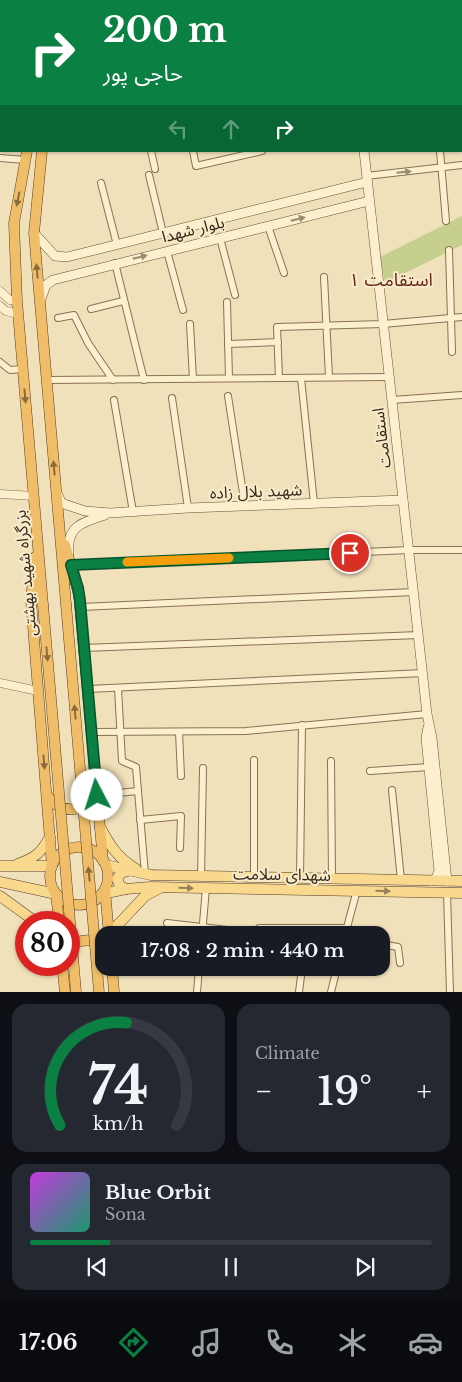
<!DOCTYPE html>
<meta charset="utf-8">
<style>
:root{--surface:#171b24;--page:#242831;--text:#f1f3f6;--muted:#9ea1a6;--line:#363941;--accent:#0b8043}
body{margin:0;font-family:"Libre Baskerville","Noto Sans Arabic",serif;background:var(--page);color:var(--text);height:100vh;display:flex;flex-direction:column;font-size:19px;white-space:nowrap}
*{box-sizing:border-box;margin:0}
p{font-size:16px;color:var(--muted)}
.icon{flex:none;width:28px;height:28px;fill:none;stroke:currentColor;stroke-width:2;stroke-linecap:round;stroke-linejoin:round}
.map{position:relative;height:992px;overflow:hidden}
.details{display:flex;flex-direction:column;gap:12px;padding:12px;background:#0d0f14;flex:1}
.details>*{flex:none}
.guide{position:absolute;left:0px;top:0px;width:462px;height:152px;box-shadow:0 1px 4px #0004;background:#0b8043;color:#fff;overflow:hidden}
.speed{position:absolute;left:15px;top:911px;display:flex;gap:10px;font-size:25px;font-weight:700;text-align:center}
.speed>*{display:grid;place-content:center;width:65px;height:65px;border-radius:50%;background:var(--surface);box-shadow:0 1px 4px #0004;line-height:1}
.speed .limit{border:8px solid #d22;background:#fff;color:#111}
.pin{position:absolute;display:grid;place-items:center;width:42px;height:42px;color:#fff;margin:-21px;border:2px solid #fff;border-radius:50%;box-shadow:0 1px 5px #0007}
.me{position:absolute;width:55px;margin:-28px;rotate:355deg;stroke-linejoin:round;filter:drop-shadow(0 0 4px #0008)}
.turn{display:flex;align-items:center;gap:18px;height:105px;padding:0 20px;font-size:22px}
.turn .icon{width:65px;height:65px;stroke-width:2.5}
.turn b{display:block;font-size:35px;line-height:42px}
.lanes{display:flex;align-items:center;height:48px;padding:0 20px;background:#0003;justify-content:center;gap:25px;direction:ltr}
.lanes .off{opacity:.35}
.big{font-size:38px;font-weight:600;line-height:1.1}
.details .widget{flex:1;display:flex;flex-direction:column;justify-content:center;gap:8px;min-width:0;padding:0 18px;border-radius:15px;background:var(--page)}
.details .dial{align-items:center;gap:0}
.dial svg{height:130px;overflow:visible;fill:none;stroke:var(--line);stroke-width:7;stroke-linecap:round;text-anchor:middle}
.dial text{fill:var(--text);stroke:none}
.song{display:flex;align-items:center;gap:15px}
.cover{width:60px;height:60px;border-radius:8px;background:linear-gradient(135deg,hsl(290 70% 55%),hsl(160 70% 35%))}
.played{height:5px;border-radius:2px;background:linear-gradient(90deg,var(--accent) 20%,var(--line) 20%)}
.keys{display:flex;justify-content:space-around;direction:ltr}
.heat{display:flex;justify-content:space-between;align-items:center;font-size:28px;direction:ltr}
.details .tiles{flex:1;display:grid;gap:12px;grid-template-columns:1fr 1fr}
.widget:last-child{grid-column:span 2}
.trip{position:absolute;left:95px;top:926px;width:295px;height:50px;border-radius:15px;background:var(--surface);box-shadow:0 1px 4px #0004;font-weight:600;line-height:50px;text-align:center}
.tabs{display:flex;height:80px;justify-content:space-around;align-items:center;background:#090b0e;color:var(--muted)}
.tabs .icon{width:35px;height:35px}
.tabs .active{color:var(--accent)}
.tabs b{font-size:22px;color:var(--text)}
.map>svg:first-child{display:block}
</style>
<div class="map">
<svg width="462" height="992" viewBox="0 0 462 992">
<rect width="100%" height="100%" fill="#f1e1bb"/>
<polygon fill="#c6cf8e" points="462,216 462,245 385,283 380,257"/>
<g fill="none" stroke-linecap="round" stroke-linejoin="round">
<defs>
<g id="minor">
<polyline points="164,0 165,1"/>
<polyline points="229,0 229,1"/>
<polyline points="9,1 13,0"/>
<polyline points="363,1 366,0"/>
<polyline points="0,4 1,3"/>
<polyline points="461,5 462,5"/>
<polyline points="461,64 462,63"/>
<polyline points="0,98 1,98"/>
<polyline points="151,151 155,169"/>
<polyline points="193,151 196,166 262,151"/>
<polyline points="440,151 446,221"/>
<polyline points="0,158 26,160"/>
<polyline points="149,175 163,233"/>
<polyline points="366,176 462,165"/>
<polyline points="101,183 117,245"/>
<polyline points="268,226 284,273"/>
<polyline points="220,238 235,295"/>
<polyline points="449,250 452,352"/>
<polyline points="167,251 183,310"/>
<polyline points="115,263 144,380"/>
<polyline points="324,277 329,377"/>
<polyline points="227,302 229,378"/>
<polyline points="91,309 123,301"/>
<polyline points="58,318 74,315 88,343 113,380"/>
<polyline points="190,324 193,379"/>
<polyline points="228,344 278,342"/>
<polyline points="0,362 10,370 23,369"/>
<polyline points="279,378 277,327 383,324 462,317"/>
<polyline points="301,378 314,503"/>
<polyline points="47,380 389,377"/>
<polyline points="228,396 245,506"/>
<polyline points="172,398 188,508"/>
<polyline points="114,400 133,512"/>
<polyline points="392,400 462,395"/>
<polyline points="71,565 409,550 462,550"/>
<polyline points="81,607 414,592"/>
<polyline points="84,648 419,635"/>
<polyline points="118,688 122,761 136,767 145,874"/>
<polyline points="88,689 423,673"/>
<polyline points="92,732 246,731 427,714"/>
<polyline points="179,732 181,776"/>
<polyline points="254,760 254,878"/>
<polyline points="331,761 332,879"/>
<polyline points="370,771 429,767"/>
<polyline points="392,790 401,880"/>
<polyline points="97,795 138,791"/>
<polyline points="140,820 181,816 180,848"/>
<polyline points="201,877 203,768"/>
<polyline points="300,879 302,725"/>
<polyline points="447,893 450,992"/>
<polyline points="167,923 236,931"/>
<polyline points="259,928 347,928"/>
<polyline points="202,935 206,888"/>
<polyline points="345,935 357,890"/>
<polyline points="381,944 398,947 400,963"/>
<polyline points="297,968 302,968 299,992"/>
<polyline points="197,992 199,968"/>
<polyline points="331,992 337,968"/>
</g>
<g id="tertiary">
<polyline points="436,0 437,1"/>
<polyline points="0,291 10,300 17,301"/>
<polyline points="0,306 6,311 18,314"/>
<polyline points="0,494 34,496"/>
<polyline points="0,683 38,691"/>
</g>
<g id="secondary">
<polyline points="346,0 346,1"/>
<polyline points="364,151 427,714 432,738 447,881"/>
<polyline points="34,233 55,256 67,257 367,182"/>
<polyline points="41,299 46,285 53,280 369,201"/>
<polyline points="57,493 61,502 64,504 85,511 110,513 188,508 403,500"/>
<path d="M69 553C66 526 83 522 105 515"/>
<polyline points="428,727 426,738 439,871 436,878 431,881"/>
</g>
<g id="primary">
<path d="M100 827C111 847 117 857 136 869"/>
<path d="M18 864C36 857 40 854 50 837"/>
<polyline points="106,865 151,875 462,881"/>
<polyline points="0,866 52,866"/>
<polyline points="0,882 56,894"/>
<polyline points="126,889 120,886 117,879 121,873 128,871"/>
<polyline points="102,894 126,889 150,887 462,893"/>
<polyline points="0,896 36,922"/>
<polyline points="111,935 112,931 145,896 160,888"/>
</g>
<g id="trunk">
<polyline points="68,1 69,0"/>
<polyline points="85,1 86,0"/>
<polyline points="27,151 14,223 17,301 43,605"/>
<polyline points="42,151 34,233 66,604"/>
<polyline points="65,545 79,595 103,861"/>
<polyline points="35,557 31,601 52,866"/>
<path d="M47 795C59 815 87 814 97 792"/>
<circle cx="79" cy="876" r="29"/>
<polyline points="105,890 109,935"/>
<polyline points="56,894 59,922"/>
<path d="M69 947C80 939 92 938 104 946"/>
<polyline points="62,965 65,992"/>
<polyline points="112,968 114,992"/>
</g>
</defs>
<use href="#minor" stroke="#897154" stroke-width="8"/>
<use href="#tertiary" stroke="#897154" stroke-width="9"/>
<use href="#secondary" stroke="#6a5237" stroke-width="10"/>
<use href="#primary" stroke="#553e29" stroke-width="11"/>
<use href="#trunk" stroke="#553e29" stroke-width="11"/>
<use href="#minor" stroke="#fbefce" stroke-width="6"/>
<use href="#tertiary" stroke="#fbefce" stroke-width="8"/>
<use href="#secondary" stroke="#fbefce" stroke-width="9"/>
<use href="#primary" stroke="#f8d98e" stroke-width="10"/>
<use href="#trunk" stroke="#f0be68" stroke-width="10"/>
<defs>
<g id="trunk-bridge">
<polyline points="66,604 99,992"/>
<polyline points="43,605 76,992"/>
</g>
</defs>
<use href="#trunk-bridge" stroke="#553e29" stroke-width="11" stroke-linecap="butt"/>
<use href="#trunk-bridge" stroke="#f0be68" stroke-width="10"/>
</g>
<defs><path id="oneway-solid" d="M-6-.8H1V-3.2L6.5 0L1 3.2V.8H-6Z" transform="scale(1.25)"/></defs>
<g fill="#988c74">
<use href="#oneway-solid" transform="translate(404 172) rotate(-6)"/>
<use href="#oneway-solid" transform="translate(298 219) rotate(-14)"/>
<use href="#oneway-solid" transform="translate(140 257) rotate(-14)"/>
</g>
<g fill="#8a6c3d">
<use href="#oneway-solid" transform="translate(18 199) rotate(101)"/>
<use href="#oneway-solid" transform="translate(37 271) rotate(-95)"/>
<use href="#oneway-solid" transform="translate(25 396) rotate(85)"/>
<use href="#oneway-solid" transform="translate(54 468) rotate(-95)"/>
<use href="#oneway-solid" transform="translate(47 654) rotate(85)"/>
<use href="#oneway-solid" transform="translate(75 712) rotate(-95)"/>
<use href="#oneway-solid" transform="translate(44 762) rotate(85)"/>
<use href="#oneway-solid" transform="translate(89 874) rotate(-95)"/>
</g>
<g fill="#978054">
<use href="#oneway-solid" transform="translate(186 888) rotate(1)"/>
<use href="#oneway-solid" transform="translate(383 891) rotate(2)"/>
</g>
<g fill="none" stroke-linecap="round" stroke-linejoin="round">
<defs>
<polyline id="route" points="97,795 80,601 78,588 71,565 350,553"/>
</defs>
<use href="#route" stroke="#07532c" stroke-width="12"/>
<use href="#route" stroke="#0b8043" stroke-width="9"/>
<polyline stroke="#f59e0b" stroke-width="9" points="127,562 229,558"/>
</g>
<g text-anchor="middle" stroke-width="4" stroke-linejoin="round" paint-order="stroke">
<g font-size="16" fill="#36281a" stroke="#f8ebcb">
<text transform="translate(193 229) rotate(-14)" y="6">بلوار شهدا</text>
<text transform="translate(381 438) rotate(-97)" y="6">استقامت</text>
<text transform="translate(256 491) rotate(-2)" y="6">شهید بلال زاده</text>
<text transform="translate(25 573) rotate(-95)" y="6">بزرگراه شهید بهشتی</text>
<text transform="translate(282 874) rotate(1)" y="6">شهدای سلامت</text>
</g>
<g font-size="18" fill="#662816" stroke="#f8ebcb">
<text x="391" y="286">استقامت ۱</text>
</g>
</g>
</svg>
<div class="speed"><div class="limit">80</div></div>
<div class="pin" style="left:350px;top:553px;background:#d93025"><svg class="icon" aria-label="arrive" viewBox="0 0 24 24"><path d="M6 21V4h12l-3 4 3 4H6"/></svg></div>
<svg class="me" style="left:97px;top:795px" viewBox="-20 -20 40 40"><circle r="19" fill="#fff"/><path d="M0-13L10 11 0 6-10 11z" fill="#0b8043"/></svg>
<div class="trip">17:08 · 2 min · 440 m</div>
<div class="guide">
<div class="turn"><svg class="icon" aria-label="right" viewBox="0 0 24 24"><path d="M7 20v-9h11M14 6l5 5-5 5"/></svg><div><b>200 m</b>حاجی پور</div></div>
<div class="lanes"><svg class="icon off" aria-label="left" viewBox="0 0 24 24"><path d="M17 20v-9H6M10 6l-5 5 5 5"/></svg><svg class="icon off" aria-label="ahead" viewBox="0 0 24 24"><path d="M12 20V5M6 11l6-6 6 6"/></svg><svg class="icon" aria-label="right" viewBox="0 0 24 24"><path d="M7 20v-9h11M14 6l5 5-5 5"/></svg></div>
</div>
</div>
<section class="details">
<div class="tiles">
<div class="widget dial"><svg viewBox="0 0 100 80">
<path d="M14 69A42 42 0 1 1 86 69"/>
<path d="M14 69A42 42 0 0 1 55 6" stroke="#0b8043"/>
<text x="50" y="56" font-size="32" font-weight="700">74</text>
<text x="50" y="72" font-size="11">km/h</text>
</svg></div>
<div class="widget"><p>Climate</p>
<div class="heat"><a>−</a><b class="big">19°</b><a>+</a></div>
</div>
<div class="widget">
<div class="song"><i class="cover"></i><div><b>Blue Orbit</b><p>Sona</p></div></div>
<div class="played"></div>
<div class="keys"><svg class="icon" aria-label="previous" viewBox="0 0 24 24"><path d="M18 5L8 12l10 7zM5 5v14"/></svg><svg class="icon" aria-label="pause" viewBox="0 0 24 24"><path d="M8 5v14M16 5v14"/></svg><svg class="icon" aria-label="next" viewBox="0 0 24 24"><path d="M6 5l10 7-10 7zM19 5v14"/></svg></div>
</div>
</div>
</section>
<nav class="tabs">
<b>17:06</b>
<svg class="icon active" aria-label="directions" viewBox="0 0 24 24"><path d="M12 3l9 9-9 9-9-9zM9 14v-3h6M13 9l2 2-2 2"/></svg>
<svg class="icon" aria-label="music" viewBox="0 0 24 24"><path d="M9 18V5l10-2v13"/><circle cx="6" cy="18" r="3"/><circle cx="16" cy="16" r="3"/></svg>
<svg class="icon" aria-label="phone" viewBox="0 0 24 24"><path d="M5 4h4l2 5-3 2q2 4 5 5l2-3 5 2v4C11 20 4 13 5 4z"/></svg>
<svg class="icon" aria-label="climate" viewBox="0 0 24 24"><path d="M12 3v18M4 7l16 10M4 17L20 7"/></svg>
<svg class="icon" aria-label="car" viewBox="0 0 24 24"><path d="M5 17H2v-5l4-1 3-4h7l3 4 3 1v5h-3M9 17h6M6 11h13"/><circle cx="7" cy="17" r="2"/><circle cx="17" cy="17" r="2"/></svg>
</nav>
